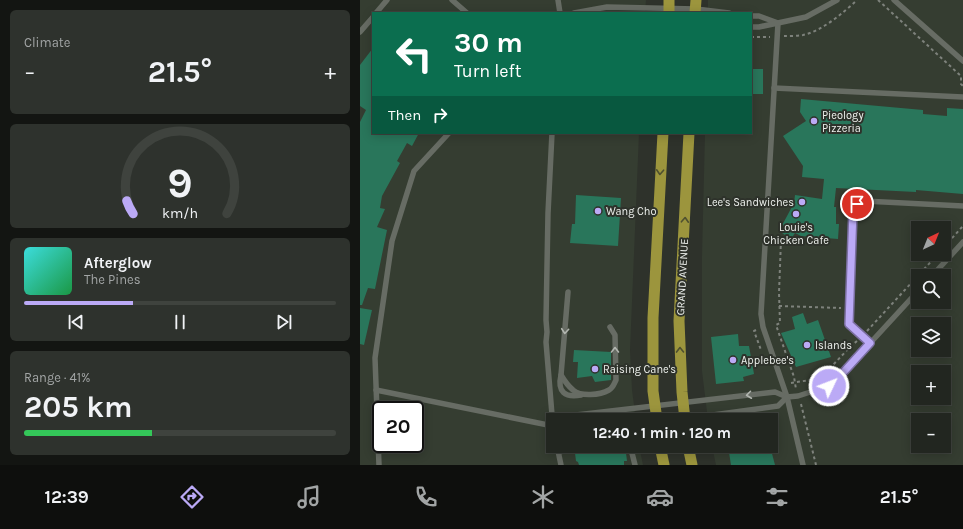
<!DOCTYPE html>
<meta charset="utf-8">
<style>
:root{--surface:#222620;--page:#2e322d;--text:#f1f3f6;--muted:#a2a5a5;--line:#3f433e;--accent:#bbaaf6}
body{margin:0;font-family:Karla,sans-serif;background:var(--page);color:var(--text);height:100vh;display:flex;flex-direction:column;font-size:15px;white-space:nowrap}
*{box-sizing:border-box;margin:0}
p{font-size:13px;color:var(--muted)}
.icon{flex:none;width:22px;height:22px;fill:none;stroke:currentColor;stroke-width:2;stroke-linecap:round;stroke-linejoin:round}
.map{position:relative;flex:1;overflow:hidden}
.panel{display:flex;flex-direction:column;gap:10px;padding:10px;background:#131512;width:360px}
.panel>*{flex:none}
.hud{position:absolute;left:12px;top:12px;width:380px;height:122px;border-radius:0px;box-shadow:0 2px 10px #0003,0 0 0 1px var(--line);background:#0b6e4f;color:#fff;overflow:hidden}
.needle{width:26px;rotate:43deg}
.buttons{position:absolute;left:551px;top:221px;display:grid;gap:8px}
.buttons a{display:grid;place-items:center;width:40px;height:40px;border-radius:0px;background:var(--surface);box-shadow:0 2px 10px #0003,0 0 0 1px var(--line);font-size:20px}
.speed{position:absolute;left:12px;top:401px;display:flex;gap:8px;font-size:20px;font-weight:700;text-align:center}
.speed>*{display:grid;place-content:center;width:52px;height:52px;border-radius:50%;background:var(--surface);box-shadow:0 2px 10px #0003,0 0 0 1px var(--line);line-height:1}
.speed .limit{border:2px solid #111;border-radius:6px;background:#fff;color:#111}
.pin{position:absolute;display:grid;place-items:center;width:34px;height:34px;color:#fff;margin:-17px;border:2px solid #fff;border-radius:50%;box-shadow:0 1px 4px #0007}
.me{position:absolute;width:44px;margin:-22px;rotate:47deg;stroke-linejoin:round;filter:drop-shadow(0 0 3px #0008)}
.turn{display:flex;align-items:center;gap:14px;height:84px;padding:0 16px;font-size:18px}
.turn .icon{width:52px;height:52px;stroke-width:2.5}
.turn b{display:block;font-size:28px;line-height:34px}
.then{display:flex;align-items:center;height:38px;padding:0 16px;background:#0003;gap:8px;font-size:15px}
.big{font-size:30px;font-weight:700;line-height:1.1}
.panel .tile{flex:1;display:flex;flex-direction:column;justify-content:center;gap:6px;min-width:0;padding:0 14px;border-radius:6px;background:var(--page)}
.panel .dial{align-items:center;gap:0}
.dial svg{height:104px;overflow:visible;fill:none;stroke:var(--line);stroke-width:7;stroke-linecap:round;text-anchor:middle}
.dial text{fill:var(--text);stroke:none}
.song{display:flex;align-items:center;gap:12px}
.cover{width:48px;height:48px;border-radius:6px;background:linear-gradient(135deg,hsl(180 70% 55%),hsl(140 70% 35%))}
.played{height:4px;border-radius:2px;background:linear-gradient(90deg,var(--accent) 35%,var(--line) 35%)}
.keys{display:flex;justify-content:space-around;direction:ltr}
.heat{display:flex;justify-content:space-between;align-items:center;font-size:22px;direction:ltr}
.charge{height:6px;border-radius:3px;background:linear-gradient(90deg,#34c759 41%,var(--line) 0)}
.trip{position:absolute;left:186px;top:413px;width:232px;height:40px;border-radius:0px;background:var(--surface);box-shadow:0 2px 10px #0003,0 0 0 1px var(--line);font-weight:700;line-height:40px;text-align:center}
.tabs{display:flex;height:64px;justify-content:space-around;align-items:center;background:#0e0f0d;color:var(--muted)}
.tabs .icon{width:28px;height:28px}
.tabs .active{color:var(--accent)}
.tabs b{font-size:18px;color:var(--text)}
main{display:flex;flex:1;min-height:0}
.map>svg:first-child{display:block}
</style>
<main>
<section class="panel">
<div class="tile"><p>Climate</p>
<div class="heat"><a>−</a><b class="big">21.5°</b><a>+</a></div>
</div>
<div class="tile dial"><svg viewBox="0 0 100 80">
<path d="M14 69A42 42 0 1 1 86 69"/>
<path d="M14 69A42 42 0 0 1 9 59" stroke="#bbaaf6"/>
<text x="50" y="56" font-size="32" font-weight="700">9</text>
<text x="50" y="72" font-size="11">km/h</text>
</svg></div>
<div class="tile">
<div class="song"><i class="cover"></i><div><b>Afterglow</b><p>The Pines</p></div></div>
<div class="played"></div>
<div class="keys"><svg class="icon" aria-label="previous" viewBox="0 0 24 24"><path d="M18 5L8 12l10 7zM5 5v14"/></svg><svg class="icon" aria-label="pause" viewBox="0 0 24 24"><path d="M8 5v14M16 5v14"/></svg><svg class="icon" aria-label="next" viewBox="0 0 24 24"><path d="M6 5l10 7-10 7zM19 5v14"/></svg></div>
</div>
<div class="tile"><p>Range · 41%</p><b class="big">205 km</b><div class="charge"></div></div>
</section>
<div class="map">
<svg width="603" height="465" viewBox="0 0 603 465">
<rect width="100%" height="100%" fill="#2e322b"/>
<g fill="#353d31" fill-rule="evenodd">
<path d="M0 0H286L285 13H13V133H279L270 350 272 390 276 420H193V446H279L283 465H0ZM21 410H55V444H21Z"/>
<path d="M348 0H603V465H356L352 446H411V420H348L342 371V256L345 133H391V13H348ZM558 228H584V254H558ZM558 276H584V302H558ZM558 324H584V350H558ZM558 372H584V398H558ZM558 420H584V446H558Z"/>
</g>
<g fill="#29765b">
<polygon points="13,48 13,133 59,133 52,146 47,143 37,161 40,163 22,196 20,208 25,209 17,227 27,230 15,289 8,288 2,305 0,305 0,122 6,110 0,106 0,65"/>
<rect x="391" y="69" width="12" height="25"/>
<polygon points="441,99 563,110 563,114 587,116 587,108 603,109 603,194 556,190 556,192 476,188 474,207 476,207 476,224 479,224 478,239 441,236 435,233 431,239 419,231 434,203 435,195 462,199 464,179 442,177 443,166 423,136 446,121 440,112"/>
<polygon points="216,195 261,198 258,246 210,243 212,224 215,224"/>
<polygon points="0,308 12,310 4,345 0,344"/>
<polygon points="443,313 447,324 458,320 471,357 436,367 421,333 435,329 432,317"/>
<polygon points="378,334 379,346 389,346 394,374 383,377 384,381 356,384 351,337"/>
<polygon points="214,350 251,352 251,380 235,382 232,376 217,378 218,362 213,362"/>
<polygon points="232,446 258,446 259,452 264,451 266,453 267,461 264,461 264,465 219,465 218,462 216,461 215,453 229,451 232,449"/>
<polygon points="368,446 410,446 415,465 371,465"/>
</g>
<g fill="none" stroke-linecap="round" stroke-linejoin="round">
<g stroke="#7e827c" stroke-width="2" stroke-dasharray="3 3" stroke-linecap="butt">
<polyline points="518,0 601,76 601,84 603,86"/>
<path d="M424 36C430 36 437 36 443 35 462 31 483 13 497 0"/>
<polyline points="391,37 410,37"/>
<polyline points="421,240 419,293 420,323 416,325 434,377 436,389"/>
<polyline points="584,247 603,226"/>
<polyline points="419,306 481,308"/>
<polyline points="396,330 394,331 401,350"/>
<polyline points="507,331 578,254"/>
<polyline points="431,383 450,380 461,375 472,366 491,346 497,341"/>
<polyline points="441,404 456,465"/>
</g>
<g stroke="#676c64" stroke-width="5.5">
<polyline points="92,0 107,13"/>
<polyline points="198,0 200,13"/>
<polyline points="534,0 603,61"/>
<polyline points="16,13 27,0"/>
<polyline points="214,13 247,7 336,9 369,13"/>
<polyline points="391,16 399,16 418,23"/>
<polyline points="418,23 401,314 403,327 427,397 443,465"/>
<polyline points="391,27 399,27 446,17 477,0"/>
<polyline points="0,32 13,17"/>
<polyline points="414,88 603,97"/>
<polyline points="192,133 188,213 186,320 187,332 186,342 193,427"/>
<polyline points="572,276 603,242"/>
<path d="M208 292 201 375C204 380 208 386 213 390 221 397 240 395 249 390 253 388 254 384 256 380L255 335 250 327"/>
<polyline points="510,343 489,324 493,210 497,204 504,201 603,206"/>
<path d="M201 375C197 392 205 398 221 395"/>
<polyline points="16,390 193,426"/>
<polyline points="206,420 216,415 415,392 427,397 438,396 469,386 480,376 558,291"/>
<polyline points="316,420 418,406 427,397"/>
<polyline points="197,446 201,465"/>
<polyline points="265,446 272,453 275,465"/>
<polyline points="198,452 228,447"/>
<polyline points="19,465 15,358 32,241 54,171 89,133"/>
</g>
<g stroke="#9c953d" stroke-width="11">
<polyline points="309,0 309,13"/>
<polyline points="335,13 336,0"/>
<polyline points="297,420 293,391 293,318 303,133"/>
<polyline points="325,420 322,392 319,321 329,133"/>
<polyline points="300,446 304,465"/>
<polyline points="328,446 332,465"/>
</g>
</g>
<defs><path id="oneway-chevron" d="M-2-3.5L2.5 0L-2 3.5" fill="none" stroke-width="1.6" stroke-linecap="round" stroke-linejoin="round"/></defs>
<g stroke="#4f5030">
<use href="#oneway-chevron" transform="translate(300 172) rotate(93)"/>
<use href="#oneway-chevron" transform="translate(325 220) rotate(-87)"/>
<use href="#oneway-chevron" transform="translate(320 350) rotate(-91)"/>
</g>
<g stroke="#b2b6b0">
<use href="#oneway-chevron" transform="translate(205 331) rotate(95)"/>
<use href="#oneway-chevron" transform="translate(255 350) rotate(-90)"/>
<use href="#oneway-chevron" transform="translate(389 395) rotate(173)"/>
</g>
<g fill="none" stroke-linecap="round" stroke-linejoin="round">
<defs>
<polyline id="route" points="469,386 480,376 510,343 489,324 493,210 497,204"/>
</defs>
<use href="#route" stroke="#7a6ea0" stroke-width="10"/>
<use href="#route" stroke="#bbaaf6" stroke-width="7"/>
</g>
<g fill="#bbaaf6" stroke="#2e322b" stroke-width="1.5">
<circle cx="454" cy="121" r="4"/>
<circle cx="442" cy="202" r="4"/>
<circle cx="238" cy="211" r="4"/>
<circle cx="436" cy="214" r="4"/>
<circle cx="447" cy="345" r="4"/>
<circle cx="373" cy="360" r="4"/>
<circle cx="235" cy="369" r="4"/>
</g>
<g text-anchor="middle" stroke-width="4" stroke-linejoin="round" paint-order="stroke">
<g font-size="11" fill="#eff2ee" stroke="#2e322b" text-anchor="start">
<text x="462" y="119">Pieology<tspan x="462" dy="13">Pizzeria</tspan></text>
<text x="434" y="206" text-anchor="end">Lee's Sandwiches</text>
<text x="246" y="215">Wang Cho</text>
<text x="436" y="231" text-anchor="middle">Louie's<tspan x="436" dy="13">Chicken Cafe</tspan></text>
<text x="455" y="349">Islands</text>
<text x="381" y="364">Applebee's</text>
<text x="243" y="373">Raising Cane's</text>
</g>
<g font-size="11" fill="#eff2ee" stroke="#2e322b">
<text transform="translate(322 277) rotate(-87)" y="4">GRAND AVENUE</text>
</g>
</g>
</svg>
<div class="buttons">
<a><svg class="needle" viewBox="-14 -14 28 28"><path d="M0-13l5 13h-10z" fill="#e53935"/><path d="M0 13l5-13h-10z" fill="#a2a5a5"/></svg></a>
<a><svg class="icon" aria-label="search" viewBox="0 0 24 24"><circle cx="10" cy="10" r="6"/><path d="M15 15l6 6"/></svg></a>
<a><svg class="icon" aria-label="layers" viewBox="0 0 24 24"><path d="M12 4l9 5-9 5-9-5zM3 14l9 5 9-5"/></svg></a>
<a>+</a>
<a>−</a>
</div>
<div class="speed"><div class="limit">20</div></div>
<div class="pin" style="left:497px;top:204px;background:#d93025"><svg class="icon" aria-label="arrive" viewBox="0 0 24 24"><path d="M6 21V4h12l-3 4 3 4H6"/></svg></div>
<svg class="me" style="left:469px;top:386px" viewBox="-20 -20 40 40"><circle r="17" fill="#bbaaf6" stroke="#fff" stroke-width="3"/><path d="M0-11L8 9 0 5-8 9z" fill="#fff"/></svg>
<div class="trip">12:40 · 1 min · 120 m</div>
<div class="hud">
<div class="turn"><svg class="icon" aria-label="left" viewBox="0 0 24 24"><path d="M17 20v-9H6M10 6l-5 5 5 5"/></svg><div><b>30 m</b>Turn left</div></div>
<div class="then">Then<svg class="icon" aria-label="right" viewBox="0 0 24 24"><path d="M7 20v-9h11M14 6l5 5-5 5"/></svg></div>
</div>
</div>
</main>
<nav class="tabs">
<b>12:39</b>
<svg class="icon active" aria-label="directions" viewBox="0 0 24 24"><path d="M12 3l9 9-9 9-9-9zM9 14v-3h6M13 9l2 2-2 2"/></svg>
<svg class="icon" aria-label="music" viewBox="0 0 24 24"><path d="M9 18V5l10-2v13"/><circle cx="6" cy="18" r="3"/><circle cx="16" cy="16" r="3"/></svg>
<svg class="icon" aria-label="phone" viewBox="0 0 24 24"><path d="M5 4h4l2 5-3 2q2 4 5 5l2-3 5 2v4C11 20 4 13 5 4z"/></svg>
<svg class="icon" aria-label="climate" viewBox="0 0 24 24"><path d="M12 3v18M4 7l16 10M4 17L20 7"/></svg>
<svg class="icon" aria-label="car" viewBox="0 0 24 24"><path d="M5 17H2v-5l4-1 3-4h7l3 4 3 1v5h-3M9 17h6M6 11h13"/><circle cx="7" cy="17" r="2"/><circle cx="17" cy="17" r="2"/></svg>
<svg class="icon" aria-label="filters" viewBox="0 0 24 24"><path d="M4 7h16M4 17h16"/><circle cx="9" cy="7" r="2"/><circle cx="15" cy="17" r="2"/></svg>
<b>21.5°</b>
</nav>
